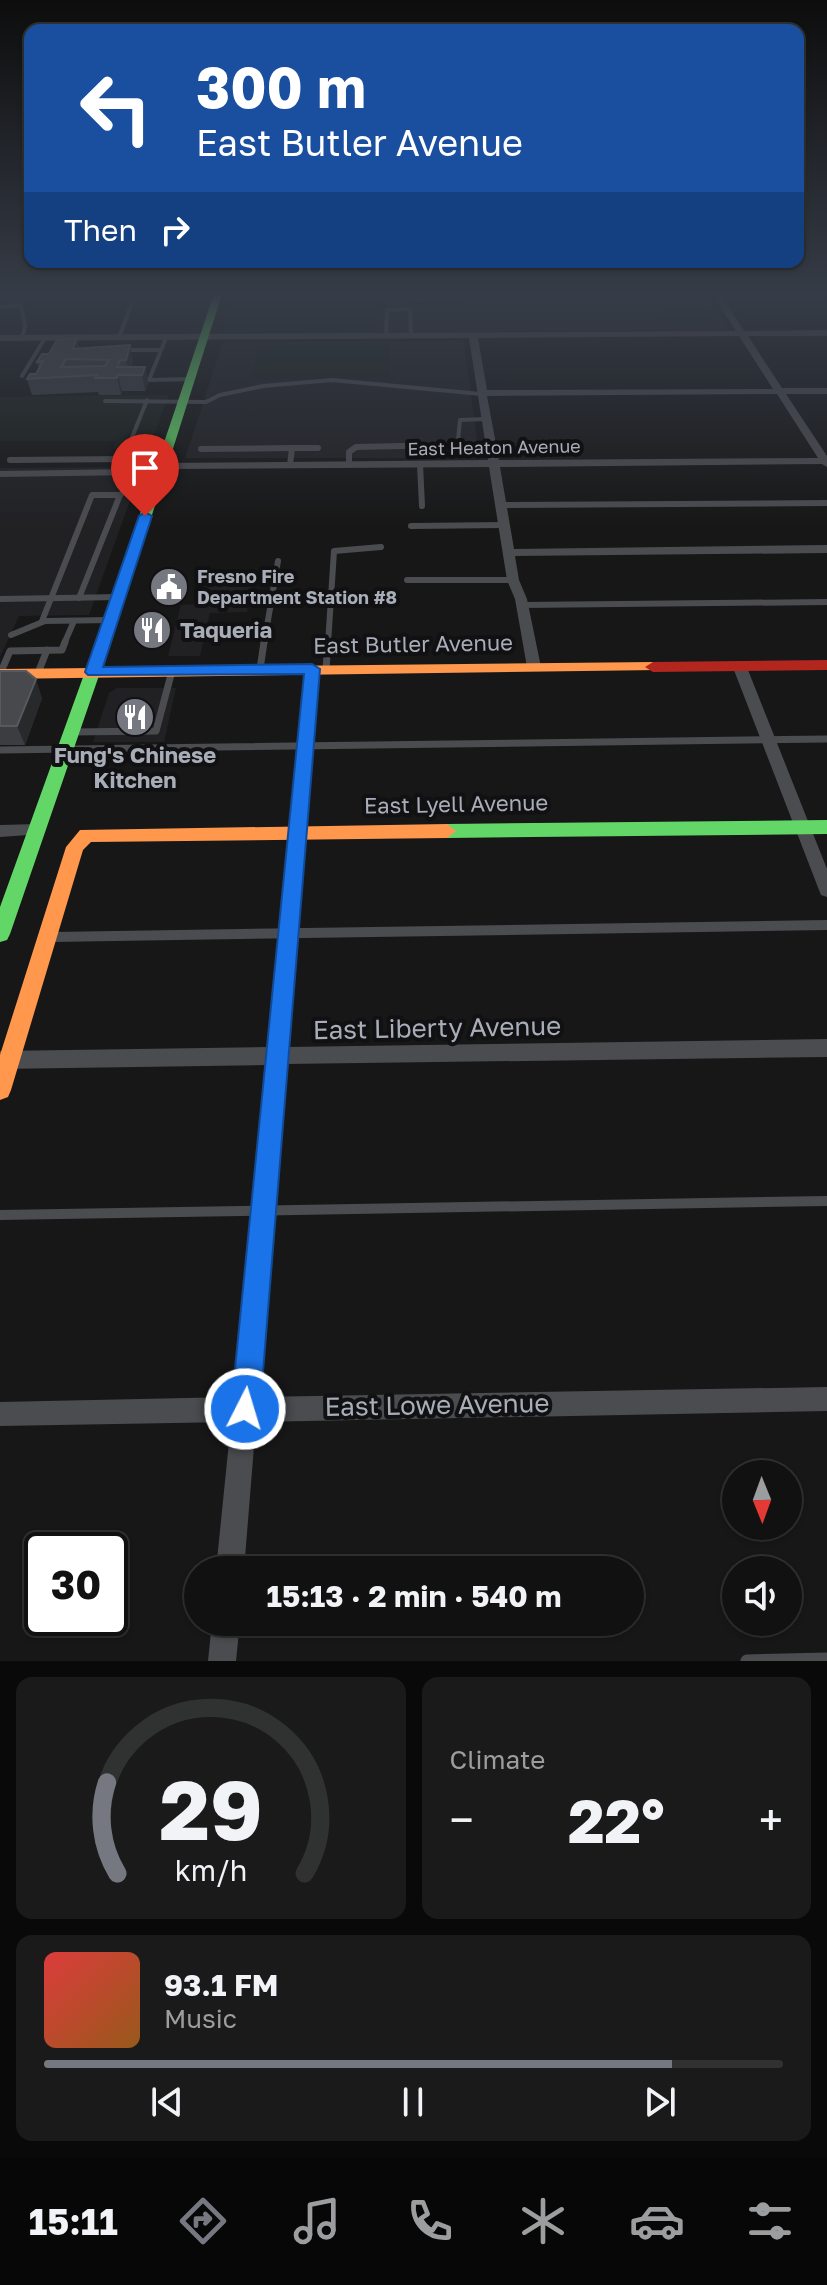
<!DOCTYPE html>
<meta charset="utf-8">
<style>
:root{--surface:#111;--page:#1a1a1a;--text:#f1f3f6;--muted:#9c9d9f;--line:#303131;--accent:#757880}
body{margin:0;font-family:"Golos Text",sans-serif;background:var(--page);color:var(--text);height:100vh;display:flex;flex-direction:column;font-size:30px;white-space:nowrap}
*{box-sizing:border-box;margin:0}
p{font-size:26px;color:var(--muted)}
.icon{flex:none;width:44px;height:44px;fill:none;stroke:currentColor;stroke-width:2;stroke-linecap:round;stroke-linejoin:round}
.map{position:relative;height:1661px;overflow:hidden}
.sheet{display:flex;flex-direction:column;gap:16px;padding:16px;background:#090909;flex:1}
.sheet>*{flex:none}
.hud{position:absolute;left:24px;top:24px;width:780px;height:244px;border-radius:16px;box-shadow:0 2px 6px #0004,0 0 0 2px var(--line);background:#1a4fa0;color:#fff;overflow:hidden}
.needle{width:52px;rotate:179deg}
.controls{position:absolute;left:722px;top:1460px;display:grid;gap:16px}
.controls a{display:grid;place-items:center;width:80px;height:80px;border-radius:50%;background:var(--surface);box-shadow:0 2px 6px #0004,0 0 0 2px var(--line);font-size:40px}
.speed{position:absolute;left:24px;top:1532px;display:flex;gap:16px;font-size:40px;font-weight:700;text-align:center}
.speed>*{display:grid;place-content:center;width:104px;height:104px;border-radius:50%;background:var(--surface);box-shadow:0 2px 6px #0004,0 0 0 2px var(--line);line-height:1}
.speed .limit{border:4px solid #111;border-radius:12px;background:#fff;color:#111}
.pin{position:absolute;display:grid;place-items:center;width:68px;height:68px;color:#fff;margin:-82px -34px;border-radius:50% 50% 50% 0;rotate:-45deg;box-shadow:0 0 8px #0007}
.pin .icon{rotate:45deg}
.me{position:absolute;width:88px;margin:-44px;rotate:5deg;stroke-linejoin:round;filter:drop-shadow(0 0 6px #0008)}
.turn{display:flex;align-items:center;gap:28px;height:168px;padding:0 40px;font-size:36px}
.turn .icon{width:104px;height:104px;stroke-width:2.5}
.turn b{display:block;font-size:56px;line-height:68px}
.then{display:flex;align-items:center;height:76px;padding:0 40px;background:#0003;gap:16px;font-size:30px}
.big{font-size:60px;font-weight:700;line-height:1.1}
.sheet .widget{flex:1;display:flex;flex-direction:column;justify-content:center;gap:12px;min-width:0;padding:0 28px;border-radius:16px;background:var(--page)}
.sheet .dial{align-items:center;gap:0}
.dial svg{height:208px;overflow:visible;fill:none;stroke:var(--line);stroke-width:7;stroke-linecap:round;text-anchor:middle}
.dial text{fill:var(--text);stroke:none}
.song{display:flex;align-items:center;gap:24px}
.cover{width:96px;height:96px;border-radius:12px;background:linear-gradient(135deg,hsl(0 70% 55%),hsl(30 70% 35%))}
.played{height:8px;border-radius:4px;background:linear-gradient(90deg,var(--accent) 85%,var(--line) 85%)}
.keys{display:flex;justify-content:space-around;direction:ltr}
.heat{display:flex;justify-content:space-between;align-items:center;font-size:44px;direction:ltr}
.sheet .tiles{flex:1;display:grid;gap:16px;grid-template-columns:1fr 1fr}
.widget:last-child{grid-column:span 2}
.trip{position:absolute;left:184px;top:1556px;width:460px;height:80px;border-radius:40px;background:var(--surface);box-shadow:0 2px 6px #0004,0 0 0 2px var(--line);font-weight:700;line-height:80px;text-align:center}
.dock{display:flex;height:128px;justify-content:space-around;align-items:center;background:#070707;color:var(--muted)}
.dock .icon{width:56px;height:56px}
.dock .selected{color:var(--accent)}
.dock b{font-size:36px;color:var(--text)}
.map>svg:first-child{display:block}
</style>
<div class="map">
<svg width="827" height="1661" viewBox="0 0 827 1661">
<rect width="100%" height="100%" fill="#171717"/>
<g fill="#212124">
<polygon points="233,294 706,294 729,330 222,333"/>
<polygon points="460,341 464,342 479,456 476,458 185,458 223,342"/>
<polygon points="142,467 89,615 19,616 0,657 0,468"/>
<polygon points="252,585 247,612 210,613 200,656 168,656 181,605 197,604 201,586"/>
<polygon points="117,688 176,688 164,742 93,742 109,693"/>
</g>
<g fill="#1b211c">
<polygon points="233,294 392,294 389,308 375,313 374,331 222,333"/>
<polygon points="694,307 705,309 715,323 671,326 658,317 668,308"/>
<polygon points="390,345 390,378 251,379 259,346"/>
<polygon points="169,395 149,448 113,449 116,441 0,441 0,397"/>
</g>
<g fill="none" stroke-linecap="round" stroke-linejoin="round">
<g stroke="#4b4c50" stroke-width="4">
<polyline points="410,299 459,298 466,294"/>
<polyline points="0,307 21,305 25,327 22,338"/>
<polyline points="386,336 387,310 410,309 411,336"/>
<polyline points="119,338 131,305"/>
<polyline points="166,338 149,380 190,379"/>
<polyline points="122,350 161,350"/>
<polyline points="22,376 45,338"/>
<polyline points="147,400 129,445 169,445"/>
<polyline points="105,401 206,402 220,395 263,386 332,380 481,394"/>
<polyline points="356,447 448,445 458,440 460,420 484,419"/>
</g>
<g stroke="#4b4c50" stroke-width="6">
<polyline points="201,449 292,448"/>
<polyline points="10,460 125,459"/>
<polyline points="420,464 422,506"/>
<polyline points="290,465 292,448 318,448"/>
<polyline points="349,465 349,452 356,447 448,445"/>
<polyline points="0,474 134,472 127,489 120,495 79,598"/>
<polyline points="127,489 154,489"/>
<polyline points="503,505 827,503"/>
<polyline points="411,526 503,525"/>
<polyline points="407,580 513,580"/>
<polyline points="0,599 119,597"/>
<polyline points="522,605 827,602"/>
<polyline points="42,621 92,495 120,495"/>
<polyline points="11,635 45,621 111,620"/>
<polyline points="64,644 74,621"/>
<polyline points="264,644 278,561"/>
<polyline points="328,644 334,551 381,547"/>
</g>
<g stroke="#4b4c50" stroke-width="7">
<polyline points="260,669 264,642"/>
<polyline points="326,669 328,642"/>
<polyline points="38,673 47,650"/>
<polyline points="0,674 10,651 62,650 65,642"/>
<polyline points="72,732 156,731 172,671"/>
<polyline points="0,750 827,739"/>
</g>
<g stroke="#4b4c50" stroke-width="10">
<polyline points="52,937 827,925"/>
<polyline points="0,1215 827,1201"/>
</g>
<polyline stroke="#4b4c50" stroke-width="13" points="747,1661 827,1659"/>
<g fill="#4b4c50" fill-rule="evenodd">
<path d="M712 294H720L744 331 827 330V336H748L782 388H827V394H786L827 456V467L822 464 500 467 514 549 827 545V553L515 556 519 580 527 599 541 667 534 671 527 667 515 599 507 580 489 467 162 469 157 466 162 463 488 460 469 338 0 341V335L736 331ZM739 336 773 389 487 390 478 338ZM777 394 818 458 499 460 487 396Z"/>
<polygon points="739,661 746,665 827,869 827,897 821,895 819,890 732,665"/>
<polygon points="312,665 319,669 287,1047 827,1039 827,1057 286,1064 258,1397 827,1387 827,1411 256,1422 244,1570 216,1570 231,1422 0,1426 0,1402 233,1397 266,1065 0,1069 0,1051 268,1047 305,669"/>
<polygon points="37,824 43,826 45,830 43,834 0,837 0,825"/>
<polygon points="212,1622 240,1622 236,1661 208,1661"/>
</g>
<g fill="#63d668" fill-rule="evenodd">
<polygon points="214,294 222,294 126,597 10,934 7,940 0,942 0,907 112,597"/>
<polygon points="827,820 827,834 447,838 438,831 447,824"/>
</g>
<g fill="#ff974d" fill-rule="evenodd">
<polygon points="653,662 658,664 658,670 0,679 0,669"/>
<polygon points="447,824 456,831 447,838 91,842 83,850 11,1090 8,1097 0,1100 0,1055 66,847 80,830"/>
</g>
<polygon fill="#b3261e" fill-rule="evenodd" points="827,660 827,670 653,672 645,667 653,662"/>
</g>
<g fill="#3c3d40">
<polygon points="77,339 79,348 133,361 131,367 145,367 148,383 145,391 122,391 121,395 99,395 98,392 32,395 27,379 36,374 39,369 37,362"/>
<polygon points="0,671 42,698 25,745 0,745"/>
</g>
<g fill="#28292a">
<polygon points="77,339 81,355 72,349"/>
<polygon points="130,345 133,361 129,376 126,360"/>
<polygon points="145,367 148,383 145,391 142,375"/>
<polygon points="118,375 122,391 121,395 117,378"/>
<polygon points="36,679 42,698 25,745 17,726"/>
</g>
<g fill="#48494d" stroke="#57595e" stroke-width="2" fill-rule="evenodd">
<path d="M77 339 72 349 130 345 126 360H120L117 367H145L142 375H118L117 378H95L97 375 27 379 30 374H36L43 361 37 362 42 354H49L57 340ZM66 359 109 360 105 366 61 367Z"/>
<polygon points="0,671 26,671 36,679 17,726 0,726"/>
</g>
<linearGradient id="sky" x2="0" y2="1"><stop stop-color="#0d0d0d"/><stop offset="0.56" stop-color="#363c47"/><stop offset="1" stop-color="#363c47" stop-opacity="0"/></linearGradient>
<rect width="827" height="527" fill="url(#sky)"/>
<polygon fill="#1a73e8" stroke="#114b97" stroke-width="2" points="145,512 152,516 103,667 312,664 320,669 260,1409 255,1419 245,1423 235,1419 231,1409 304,674 88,675 85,672 139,516"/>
<defs>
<symbol id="civic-disc" viewBox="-11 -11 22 22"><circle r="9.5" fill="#757880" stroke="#111113"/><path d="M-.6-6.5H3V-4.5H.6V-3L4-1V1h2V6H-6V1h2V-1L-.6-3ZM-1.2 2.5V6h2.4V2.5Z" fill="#fff"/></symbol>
<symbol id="restaurant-disc" viewBox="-11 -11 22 22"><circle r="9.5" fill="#757880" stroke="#111113"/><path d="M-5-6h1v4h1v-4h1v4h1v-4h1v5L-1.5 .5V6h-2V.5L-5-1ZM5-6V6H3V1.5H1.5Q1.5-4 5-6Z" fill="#fff"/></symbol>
</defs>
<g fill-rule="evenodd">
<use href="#civic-disc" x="147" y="565" width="44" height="44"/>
<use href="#restaurant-disc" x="130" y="608" width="44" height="44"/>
<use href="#restaurant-disc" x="113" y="695" width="44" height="44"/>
</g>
<g text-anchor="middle" stroke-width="8" stroke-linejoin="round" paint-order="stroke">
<g font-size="18" fill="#a8adb8" stroke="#111113">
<text transform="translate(494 448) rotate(-1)" y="6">East Heaton Avenue</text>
</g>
<g font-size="18" font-weight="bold" fill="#a8adb8" stroke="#111113" text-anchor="start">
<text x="197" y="583">Fresno Fire<tspan x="197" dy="21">Department Station #8</tspan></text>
</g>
<g font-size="22" font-weight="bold" fill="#a8adb8" stroke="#111113" text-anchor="start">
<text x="180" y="638">Taqueria</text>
<text x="135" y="763" text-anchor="middle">Fung's Chinese<tspan x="135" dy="25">Kitchen</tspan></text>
</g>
<g font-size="22" fill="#a8adb8" stroke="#111113">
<text transform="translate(413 644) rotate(-1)" y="8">East Butler Avenue</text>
<text transform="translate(456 804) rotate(-1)" y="8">East Lyell Avenue</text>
</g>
<g font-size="26" fill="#a8adb8" stroke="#111113">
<text transform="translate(437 1028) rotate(-1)" y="9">East Liberty Avenue</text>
<text transform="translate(437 1405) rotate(-1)" y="9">East Lowe Avenue</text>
</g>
</g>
</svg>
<div class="controls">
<a><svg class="needle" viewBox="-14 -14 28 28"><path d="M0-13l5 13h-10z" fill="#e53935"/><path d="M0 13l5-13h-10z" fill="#9c9d9f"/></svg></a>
<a><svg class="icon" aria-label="sound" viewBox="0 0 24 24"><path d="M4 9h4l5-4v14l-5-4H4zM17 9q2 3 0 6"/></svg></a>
</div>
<div class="speed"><div class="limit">30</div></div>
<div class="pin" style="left:145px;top:516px;background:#d93025"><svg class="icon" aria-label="arrive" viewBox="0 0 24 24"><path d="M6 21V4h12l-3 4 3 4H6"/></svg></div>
<svg class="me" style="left:245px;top:1409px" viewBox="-20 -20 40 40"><circle r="17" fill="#1a73e8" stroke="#fff" stroke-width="3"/><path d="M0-11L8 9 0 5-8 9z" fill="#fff"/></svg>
<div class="trip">15:13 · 2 min · 540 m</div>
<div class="hud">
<div class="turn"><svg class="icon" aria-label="left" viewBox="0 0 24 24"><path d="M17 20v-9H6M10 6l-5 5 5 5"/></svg><div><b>300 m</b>East Butler Avenue</div></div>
<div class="then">Then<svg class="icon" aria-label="right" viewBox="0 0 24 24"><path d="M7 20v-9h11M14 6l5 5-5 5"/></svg></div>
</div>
</div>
<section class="sheet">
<div class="tiles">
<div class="widget dial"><svg viewBox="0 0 100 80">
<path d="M14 69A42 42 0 1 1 86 69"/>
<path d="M14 69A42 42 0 0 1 10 34" stroke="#757880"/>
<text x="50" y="56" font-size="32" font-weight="700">29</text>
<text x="50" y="72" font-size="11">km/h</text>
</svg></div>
<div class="widget"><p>Climate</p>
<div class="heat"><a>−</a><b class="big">22°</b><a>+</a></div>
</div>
<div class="widget">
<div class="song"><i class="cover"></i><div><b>93.1 FM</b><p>Music</p></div></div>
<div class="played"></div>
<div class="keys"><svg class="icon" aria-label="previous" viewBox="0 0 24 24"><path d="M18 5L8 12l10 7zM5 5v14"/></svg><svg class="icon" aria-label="pause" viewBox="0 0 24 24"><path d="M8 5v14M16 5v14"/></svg><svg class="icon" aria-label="next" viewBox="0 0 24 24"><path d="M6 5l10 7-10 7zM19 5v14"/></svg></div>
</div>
</div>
</section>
<nav class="dock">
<b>15:11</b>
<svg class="icon selected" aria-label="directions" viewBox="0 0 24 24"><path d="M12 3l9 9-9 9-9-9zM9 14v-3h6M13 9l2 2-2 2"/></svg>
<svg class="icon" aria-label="music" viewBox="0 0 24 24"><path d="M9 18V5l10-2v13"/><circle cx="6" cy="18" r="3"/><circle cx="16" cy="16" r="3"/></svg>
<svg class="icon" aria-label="phone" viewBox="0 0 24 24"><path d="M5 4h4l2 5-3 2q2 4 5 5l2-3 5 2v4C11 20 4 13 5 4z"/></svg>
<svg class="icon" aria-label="climate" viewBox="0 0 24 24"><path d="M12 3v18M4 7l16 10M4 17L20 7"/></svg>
<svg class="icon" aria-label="car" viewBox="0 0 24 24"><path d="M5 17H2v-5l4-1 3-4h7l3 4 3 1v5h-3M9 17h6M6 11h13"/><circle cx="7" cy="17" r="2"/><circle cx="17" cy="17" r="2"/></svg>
<svg class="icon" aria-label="filters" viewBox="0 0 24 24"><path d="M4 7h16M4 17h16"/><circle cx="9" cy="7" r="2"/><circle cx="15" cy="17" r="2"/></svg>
</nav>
